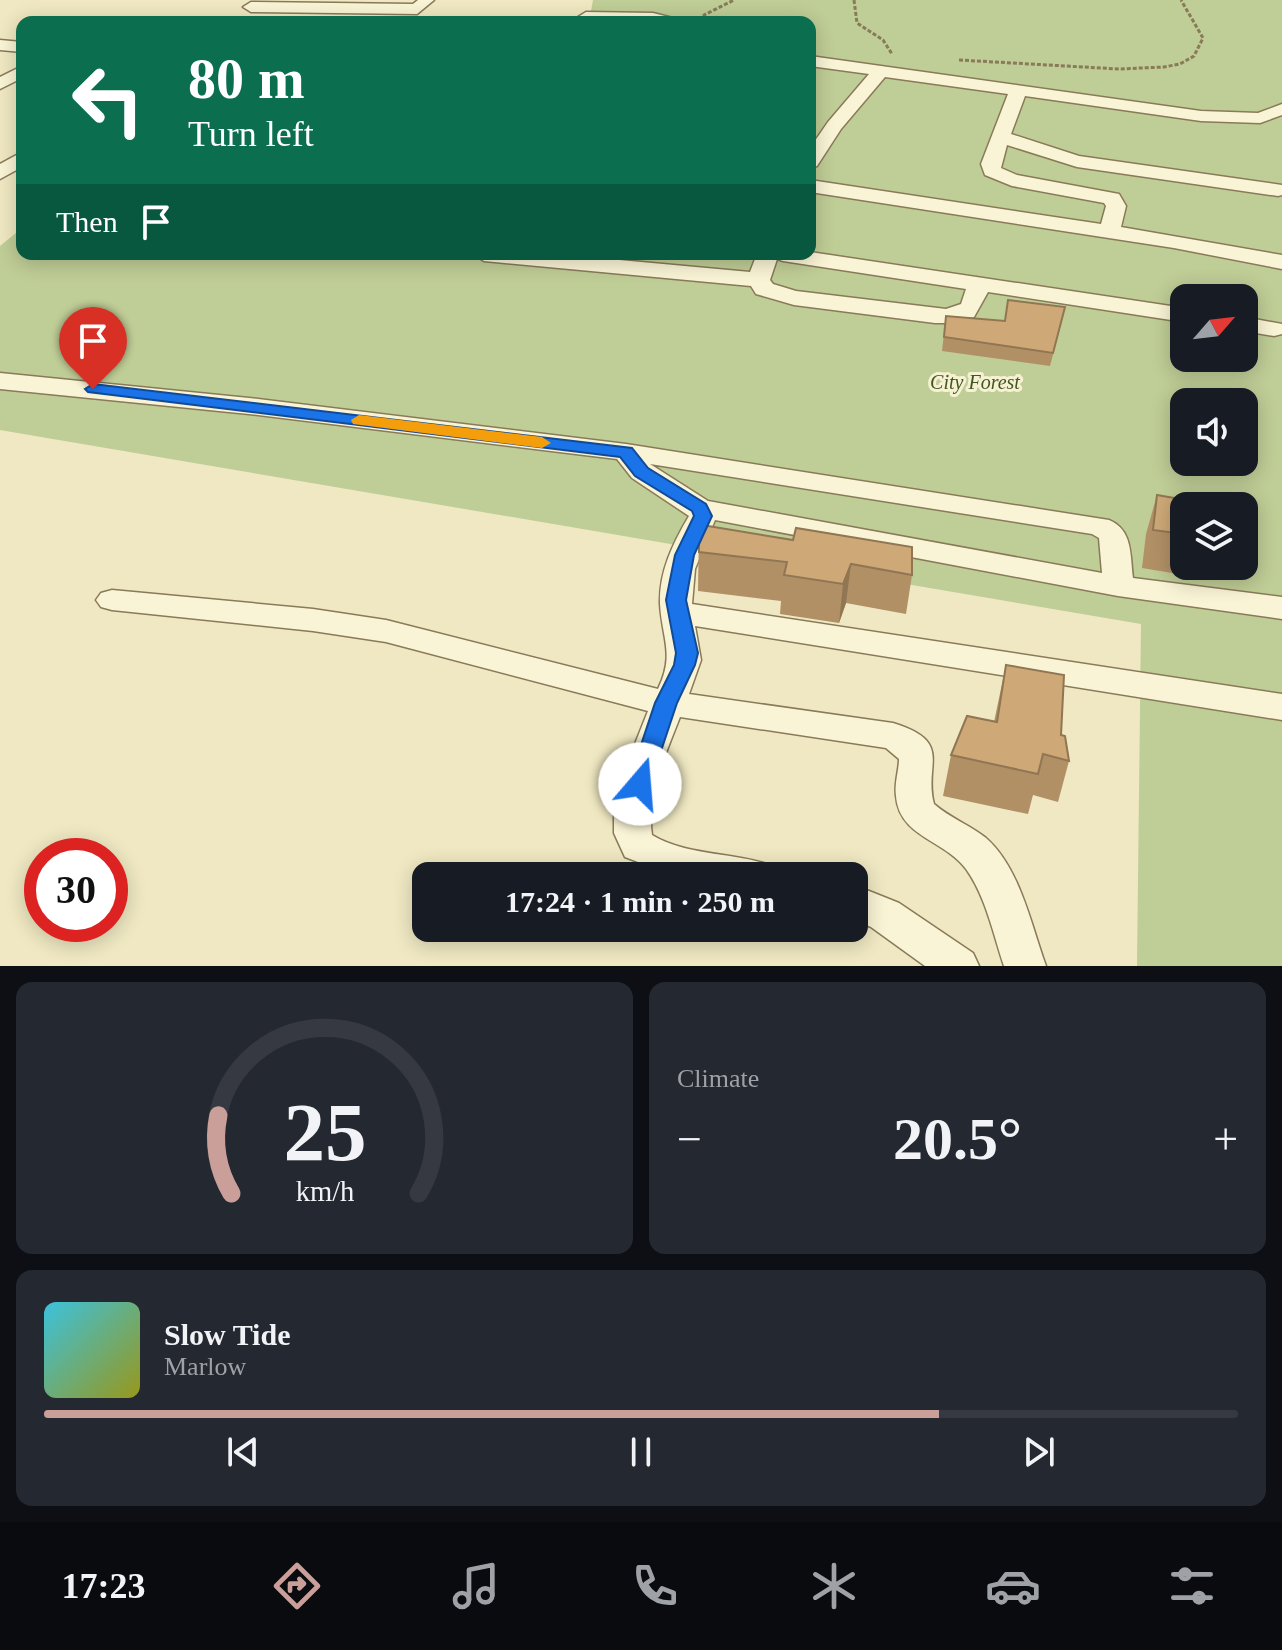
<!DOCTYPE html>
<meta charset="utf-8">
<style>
:root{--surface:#171b24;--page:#242831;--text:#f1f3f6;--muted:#9ea1a6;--line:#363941;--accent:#ca9f99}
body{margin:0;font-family:"Times New Roman",serif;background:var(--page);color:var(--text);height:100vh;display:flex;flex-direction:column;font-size:30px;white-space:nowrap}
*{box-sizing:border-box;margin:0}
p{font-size:26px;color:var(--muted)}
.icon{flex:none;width:44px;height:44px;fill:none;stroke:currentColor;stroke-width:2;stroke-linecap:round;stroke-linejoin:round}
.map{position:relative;height:966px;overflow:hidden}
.side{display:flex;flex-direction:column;gap:16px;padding:16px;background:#0d0f14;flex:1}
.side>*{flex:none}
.banner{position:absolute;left:16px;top:16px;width:800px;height:244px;border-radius:16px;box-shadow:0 4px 20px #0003;background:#0b6e4f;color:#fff;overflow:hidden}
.needle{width:52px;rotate:62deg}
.fabs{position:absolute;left:1170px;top:284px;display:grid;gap:16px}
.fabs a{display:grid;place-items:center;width:88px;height:88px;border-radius:16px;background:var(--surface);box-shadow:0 4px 20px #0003;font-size:40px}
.speed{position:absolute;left:24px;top:838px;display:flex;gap:16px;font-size:40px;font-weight:700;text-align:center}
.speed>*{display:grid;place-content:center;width:104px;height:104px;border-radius:50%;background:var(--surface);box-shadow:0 4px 20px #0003;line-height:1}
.speed .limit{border:12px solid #d22;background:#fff;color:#111}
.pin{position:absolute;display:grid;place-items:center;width:68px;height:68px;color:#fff;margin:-82px -34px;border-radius:50% 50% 50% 0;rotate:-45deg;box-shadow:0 0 8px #0007}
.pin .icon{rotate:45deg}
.me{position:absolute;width:88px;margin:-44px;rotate:18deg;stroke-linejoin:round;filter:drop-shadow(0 0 6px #0008)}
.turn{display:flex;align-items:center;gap:28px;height:168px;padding:0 40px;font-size:36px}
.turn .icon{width:104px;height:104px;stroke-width:2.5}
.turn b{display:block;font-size:56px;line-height:68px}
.then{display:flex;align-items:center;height:76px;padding:0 40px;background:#0003;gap:16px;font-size:30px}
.big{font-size:60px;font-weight:800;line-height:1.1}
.side .widget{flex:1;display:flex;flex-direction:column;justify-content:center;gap:12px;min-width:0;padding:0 28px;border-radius:16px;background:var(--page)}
.side .dial{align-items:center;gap:0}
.dial svg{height:208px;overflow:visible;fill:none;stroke:var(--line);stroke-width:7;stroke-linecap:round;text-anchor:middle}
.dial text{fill:var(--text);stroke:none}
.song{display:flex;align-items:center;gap:24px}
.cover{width:96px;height:96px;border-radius:12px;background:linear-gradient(135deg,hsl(190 70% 55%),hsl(60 70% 35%))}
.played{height:8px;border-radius:4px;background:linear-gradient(90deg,var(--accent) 75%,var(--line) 75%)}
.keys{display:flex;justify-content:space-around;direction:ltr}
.heat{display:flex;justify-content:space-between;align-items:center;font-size:44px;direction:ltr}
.side .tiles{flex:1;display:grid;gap:16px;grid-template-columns:1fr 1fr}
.widget:last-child{grid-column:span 2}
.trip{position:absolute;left:412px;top:862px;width:456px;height:80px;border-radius:16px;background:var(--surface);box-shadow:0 4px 20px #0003;font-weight:800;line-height:80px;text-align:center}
.dock{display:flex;height:128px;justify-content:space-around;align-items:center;background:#090b0e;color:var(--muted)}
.dock .icon{width:56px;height:56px}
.dock .on{color:var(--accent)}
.dock b{font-size:36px;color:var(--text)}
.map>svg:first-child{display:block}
</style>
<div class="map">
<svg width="1282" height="966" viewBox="0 0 1282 966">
<rect width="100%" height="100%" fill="#efe8c2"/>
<path fill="#bfcd96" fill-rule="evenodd" d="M593 0H1282V966H1137L1141 624 0 430V246L22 228V254H810V22H589ZM1184 298H1244V358H1184ZM1184 402H1244V462H1184ZM1184 506H1244V566H1184Z"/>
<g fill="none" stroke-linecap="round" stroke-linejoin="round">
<defs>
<g id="minor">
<polygon points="418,0 434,0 417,14 251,12 243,7 251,2 413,4"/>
<polygon points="586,12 653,13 677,19 680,22 581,20 578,17"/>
<polygon points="0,40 22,42 22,52 0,50"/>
<polygon points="810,56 1201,111 1258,113 1282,104 1282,115 1260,123 1201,121 1025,96 1011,134 1079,156 1282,185 1282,195 1278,196 1077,167 1007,145 1001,168 1017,175 1119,194 1126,206 1121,227 1282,255 1282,269 1174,248 810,192 810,180 1101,224 1106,206 1104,203 1012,186 985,175 981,164 1008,94 885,77 841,129 817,166 810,168 810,148 828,122 869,74 810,66"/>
<polygon points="22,66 22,78 0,89 0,77"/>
<polygon points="22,152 22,167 0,179 0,164"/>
<path d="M810 252 1184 308V322L988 292 974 317 954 323H935L794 305 756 294 751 286 484 261 473 254H554L750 272 757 254H810ZM777 259 783 261 966 289 961 304 946 309 796 291 773 284 770 280Z"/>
<polygon points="1244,317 1282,324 1282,334 1274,336 1244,331"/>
<path d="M0 373 249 398 626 444 1109 520C1133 530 1130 555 1133 578L1282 597V619L1118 596 715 520 695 569 692 604 1282 694V720L695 626 701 660 689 694 893 723C955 742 923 764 934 804 950 818 970 825 986 838 1020 868 1031 925 1046 966H1004C993 933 986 897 966 869 945 840 899 837 896 796 894 783 899 771 899 759L886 748 680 717C666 753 646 797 652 835 687 856 732 852 770 865L775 876H675L625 857 614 833V814L627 764 648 711 386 642 313 631 112 610 101 607 96 600 101 593 112 590 313 609 386 620 658 689C675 654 662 639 660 604 659 572 673 543 689 516L632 478 617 459 249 414 0 389ZM650 464 1092 534 1099 538 1102 573 708 501Z"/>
<polygon points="854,885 899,903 973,953 979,966 925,966 871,927 854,920"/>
</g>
</defs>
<use href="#minor" stroke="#897a59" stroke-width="3"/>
<g stroke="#897a59" stroke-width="3" stroke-dasharray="4 2" stroke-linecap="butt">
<polyline points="854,0 857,23 883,40 892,54"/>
<polyline points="707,22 704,15 734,0"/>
<polyline points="959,60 1119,69 1164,67 1180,64 1194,56 1203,38 1181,0"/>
</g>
<use href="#minor" fill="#faf4d6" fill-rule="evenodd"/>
</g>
<g fill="#b19066">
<polygon points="946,316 1005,321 1062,320 1050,366 942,351"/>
<polygon points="1157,495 1184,506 1184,566 1187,566 1184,575 1142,568 1146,534"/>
<polygon points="699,531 912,575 906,614 846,603 839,623 780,614 781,601 698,591"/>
<polygon points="1006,665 1061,735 1069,761 1058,802 1033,795 1028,814 943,796 951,755 994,722"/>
</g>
<polygon fill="#907653" points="851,564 846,603 839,623 843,584"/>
<g fill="#cea877" stroke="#907653" stroke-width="2">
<polygon points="1008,300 1065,307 1053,353 944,337 946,316 1005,321"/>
<polygon points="1157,495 1192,501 1193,506 1184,506 1184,534 1153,530"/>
<polygon points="702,525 793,540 796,528 912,547 912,575 851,564 843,584 784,575 787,562 699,552 699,531"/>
<polygon points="1006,665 1064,675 1061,735 1065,736 1069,761 1043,754 1038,774 951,755 967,716 997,722"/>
</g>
<polygon fill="#1a73e8" stroke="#114b97" stroke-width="2" points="93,384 632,448 648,468 706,504 712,516 694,555 686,600 698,653 695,665 677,703 648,790 640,793 631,790 628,784 655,703 674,665 676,653 666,600 675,555 694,516 692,511 635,476 620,457 88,392 85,389"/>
<polygon fill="#f59e0b" points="359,415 542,437 551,443 542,448 353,424 351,420"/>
<g text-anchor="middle" stroke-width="6" stroke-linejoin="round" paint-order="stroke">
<g font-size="20" font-style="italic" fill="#425623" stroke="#f6f1d2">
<text x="975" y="389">City Forest</text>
</g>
</g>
</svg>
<div class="fabs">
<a><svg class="needle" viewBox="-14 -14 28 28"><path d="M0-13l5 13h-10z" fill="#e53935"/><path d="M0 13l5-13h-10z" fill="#9ea1a6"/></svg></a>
<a><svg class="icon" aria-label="sound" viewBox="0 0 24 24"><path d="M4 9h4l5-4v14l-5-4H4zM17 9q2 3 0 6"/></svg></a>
<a><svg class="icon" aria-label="layers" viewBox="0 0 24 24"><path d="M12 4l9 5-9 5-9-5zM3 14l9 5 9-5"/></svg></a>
</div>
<div class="speed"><div class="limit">30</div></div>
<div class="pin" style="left:93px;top:389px;background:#d93025"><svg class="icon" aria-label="arrive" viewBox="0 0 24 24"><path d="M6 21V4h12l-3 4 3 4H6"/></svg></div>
<svg class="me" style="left:640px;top:784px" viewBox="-20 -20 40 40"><circle r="19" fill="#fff"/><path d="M0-13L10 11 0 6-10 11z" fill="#1a73e8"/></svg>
<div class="trip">17:24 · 1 min · 250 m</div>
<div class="banner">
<div class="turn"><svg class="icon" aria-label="left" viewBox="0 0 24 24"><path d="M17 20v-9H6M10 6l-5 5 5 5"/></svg><div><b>80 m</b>Turn left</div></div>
<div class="then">Then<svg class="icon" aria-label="arrive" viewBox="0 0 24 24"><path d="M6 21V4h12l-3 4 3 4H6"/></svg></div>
</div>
</div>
<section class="side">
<div class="tiles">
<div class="widget dial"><svg viewBox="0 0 100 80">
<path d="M14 69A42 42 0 1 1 86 69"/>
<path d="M14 69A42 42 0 0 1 9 39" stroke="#ca9f99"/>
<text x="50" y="56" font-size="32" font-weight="700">25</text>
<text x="50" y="72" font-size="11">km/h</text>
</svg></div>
<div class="widget"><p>Climate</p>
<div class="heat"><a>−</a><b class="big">20.5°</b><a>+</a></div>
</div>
<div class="widget">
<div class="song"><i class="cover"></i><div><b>Slow Tide</b><p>Marlow</p></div></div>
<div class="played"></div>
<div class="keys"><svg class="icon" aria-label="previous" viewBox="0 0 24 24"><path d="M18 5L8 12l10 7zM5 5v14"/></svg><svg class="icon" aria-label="pause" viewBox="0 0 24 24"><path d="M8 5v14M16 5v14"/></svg><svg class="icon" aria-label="next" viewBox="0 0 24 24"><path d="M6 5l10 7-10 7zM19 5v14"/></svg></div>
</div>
</div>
</section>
<nav class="dock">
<b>17:23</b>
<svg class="icon on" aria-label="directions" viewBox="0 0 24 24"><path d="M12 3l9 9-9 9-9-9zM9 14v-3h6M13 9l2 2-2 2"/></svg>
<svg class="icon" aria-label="music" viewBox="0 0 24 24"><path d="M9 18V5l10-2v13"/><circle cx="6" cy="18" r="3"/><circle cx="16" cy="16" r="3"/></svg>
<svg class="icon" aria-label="phone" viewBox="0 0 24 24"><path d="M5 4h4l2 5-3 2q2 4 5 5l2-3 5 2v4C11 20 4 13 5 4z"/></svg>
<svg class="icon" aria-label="climate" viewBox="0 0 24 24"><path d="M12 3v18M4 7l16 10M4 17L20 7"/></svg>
<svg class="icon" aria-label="car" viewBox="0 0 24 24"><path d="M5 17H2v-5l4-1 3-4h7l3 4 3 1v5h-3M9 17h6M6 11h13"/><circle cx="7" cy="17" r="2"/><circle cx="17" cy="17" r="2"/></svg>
<svg class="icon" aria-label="filters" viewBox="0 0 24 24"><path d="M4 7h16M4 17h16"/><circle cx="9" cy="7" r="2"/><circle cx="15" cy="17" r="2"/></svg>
</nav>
